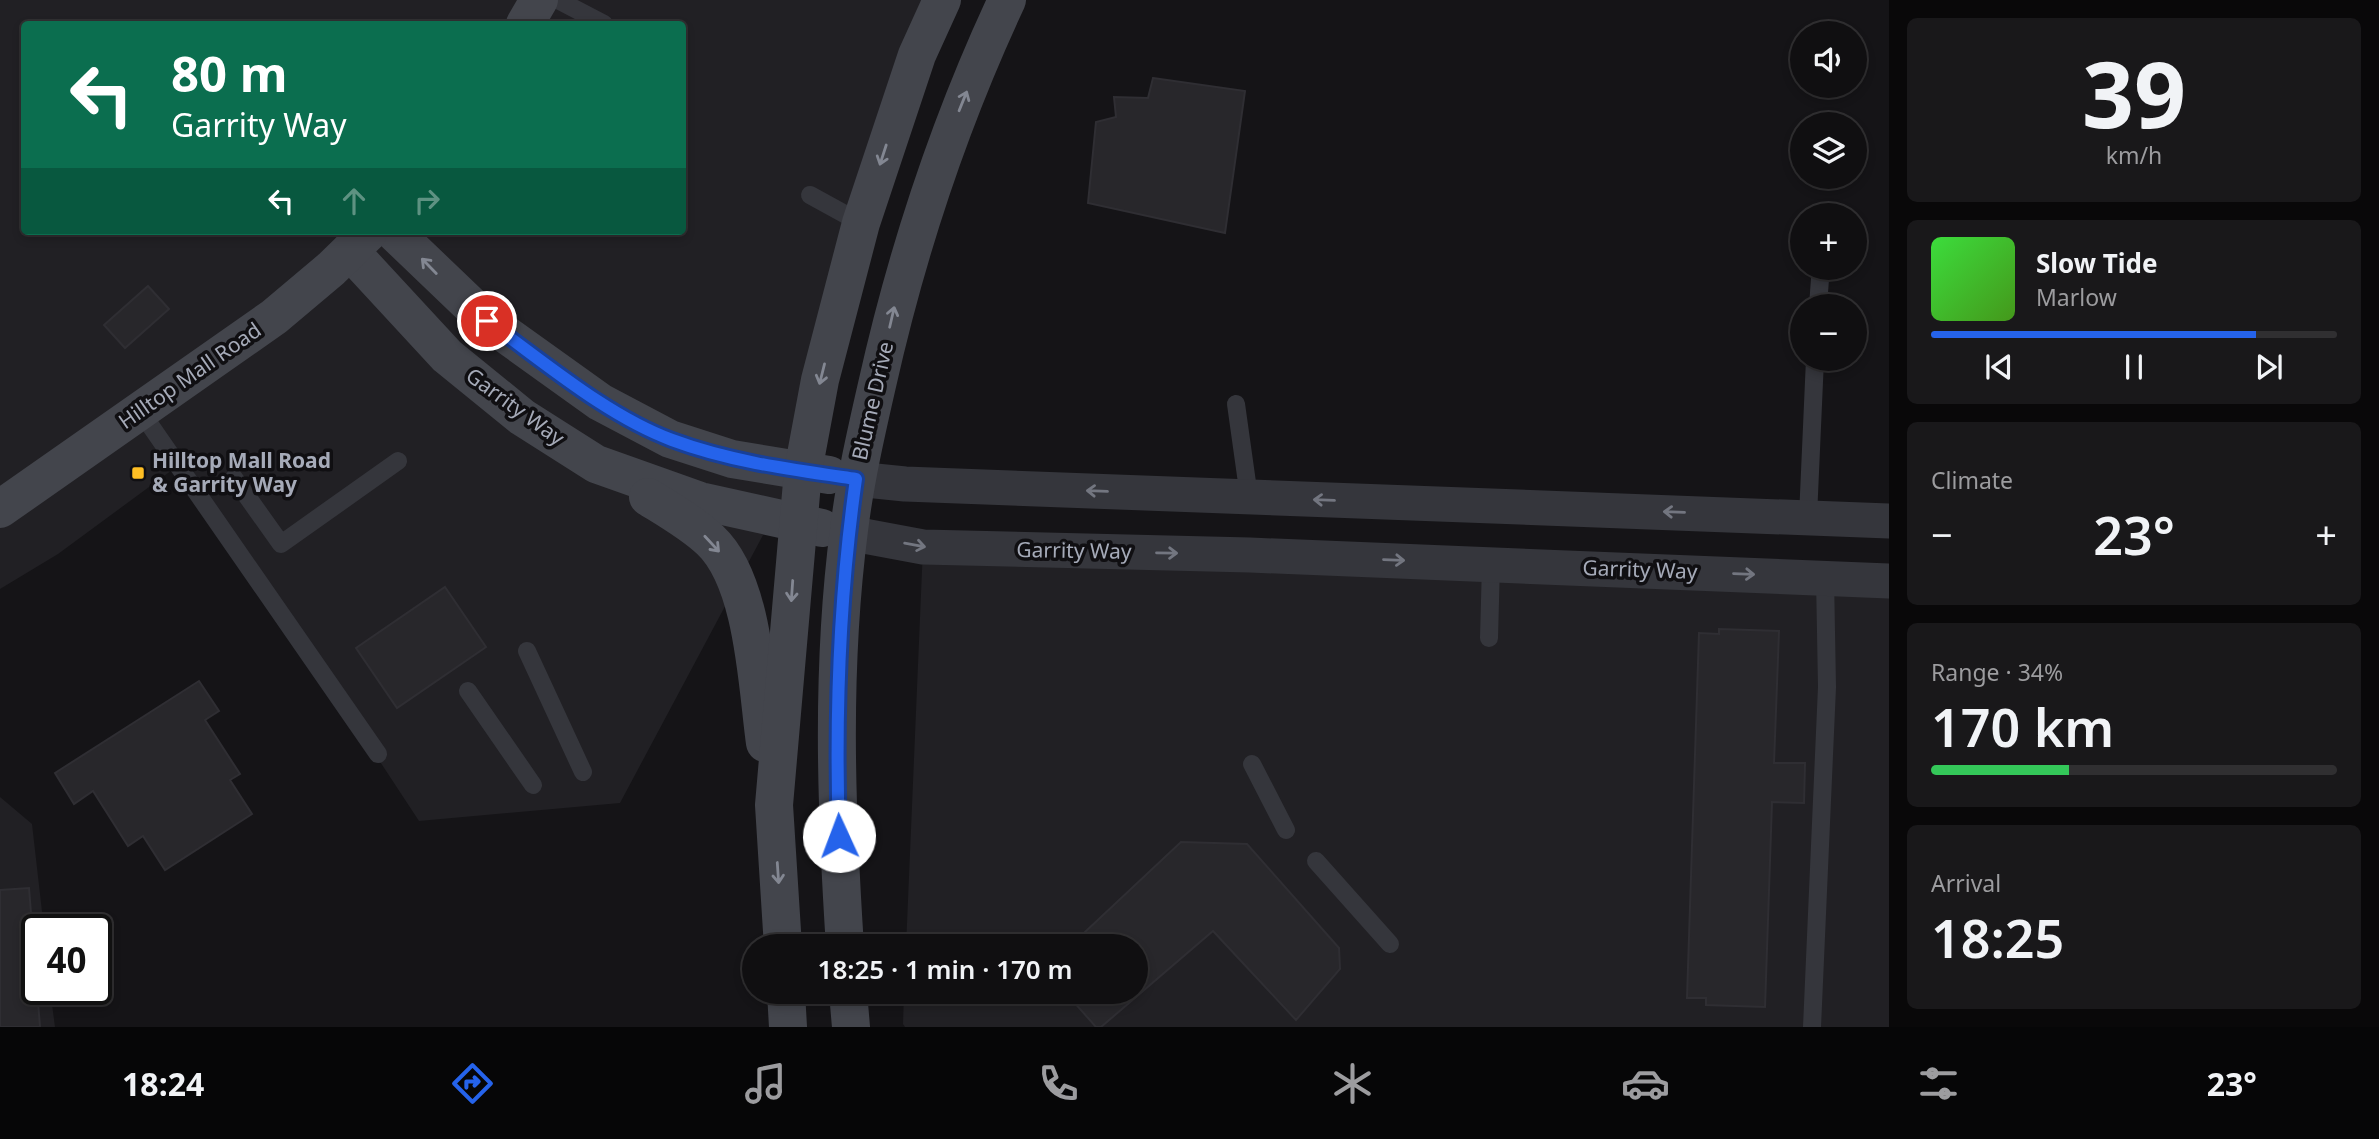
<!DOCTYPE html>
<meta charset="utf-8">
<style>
:root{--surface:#100f11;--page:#19181a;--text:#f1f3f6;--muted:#9c9c9f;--line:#302f31;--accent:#2563eb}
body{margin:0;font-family:"Noto Sans",sans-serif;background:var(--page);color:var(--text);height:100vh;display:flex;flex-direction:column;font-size:26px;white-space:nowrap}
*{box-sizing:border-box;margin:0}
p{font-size:23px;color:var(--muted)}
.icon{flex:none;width:38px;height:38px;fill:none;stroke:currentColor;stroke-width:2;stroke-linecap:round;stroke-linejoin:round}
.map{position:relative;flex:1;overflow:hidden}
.drawer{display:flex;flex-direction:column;gap:18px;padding:18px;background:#090809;width:490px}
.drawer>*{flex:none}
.banner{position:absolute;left:21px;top:21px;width:665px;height:214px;border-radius:7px;box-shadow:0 4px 10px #0003,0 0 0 2px var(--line);background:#0b6e4f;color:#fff;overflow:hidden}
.buttons{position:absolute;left:1790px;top:21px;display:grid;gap:14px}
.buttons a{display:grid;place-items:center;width:77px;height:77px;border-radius:50%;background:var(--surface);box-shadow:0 4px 10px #0003,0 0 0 2px var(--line);font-size:35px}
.speed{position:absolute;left:21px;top:914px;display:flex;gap:14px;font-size:35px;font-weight:700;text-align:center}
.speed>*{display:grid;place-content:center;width:91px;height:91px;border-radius:50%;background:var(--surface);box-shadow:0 4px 10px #0003,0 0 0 2px var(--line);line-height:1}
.speed .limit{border:4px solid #111;border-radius:10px;background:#fff;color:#111}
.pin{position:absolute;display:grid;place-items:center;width:60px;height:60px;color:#fff;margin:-30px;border:4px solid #fff;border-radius:50%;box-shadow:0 2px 7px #0007}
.me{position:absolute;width:77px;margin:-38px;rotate:358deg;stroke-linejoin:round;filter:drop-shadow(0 0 5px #0008)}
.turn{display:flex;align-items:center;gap:24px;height:147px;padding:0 35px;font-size:32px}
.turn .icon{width:91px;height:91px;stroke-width:2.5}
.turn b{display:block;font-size:49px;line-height:60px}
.lanes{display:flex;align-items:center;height:66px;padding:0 35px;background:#0003;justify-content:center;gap:35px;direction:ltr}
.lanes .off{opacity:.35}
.big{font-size:52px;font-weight:600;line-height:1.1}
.drawer .tile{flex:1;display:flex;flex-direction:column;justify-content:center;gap:10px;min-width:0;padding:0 24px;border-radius:10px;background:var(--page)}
.drawer .dial{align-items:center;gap:0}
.dial b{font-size:91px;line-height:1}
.song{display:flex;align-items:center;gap:21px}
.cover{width:84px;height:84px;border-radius:10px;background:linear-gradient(135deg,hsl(120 70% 55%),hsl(100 70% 35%))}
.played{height:7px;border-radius:4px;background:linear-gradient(90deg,var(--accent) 80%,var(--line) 80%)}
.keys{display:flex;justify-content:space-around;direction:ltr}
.heat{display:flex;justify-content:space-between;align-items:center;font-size:38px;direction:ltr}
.charge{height:10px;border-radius:5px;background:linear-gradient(90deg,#34c759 34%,var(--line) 0)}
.trip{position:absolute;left:742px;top:934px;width:406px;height:70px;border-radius:35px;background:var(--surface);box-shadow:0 4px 10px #0003,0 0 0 2px var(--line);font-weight:600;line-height:70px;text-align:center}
.tab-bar{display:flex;height:112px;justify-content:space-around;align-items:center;background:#060607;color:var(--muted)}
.tab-bar .icon{width:49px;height:49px}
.tab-bar .selected{color:var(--accent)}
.tab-bar b{font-size:32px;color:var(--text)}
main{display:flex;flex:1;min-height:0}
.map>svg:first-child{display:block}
</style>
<main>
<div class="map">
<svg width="1889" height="1027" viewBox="0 0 1889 1027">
<rect width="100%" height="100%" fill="#151417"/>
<g fill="#212024" fill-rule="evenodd">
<path d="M0 0H928L786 492 620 803 419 821 183 462 58 554 0 589ZM24 24H682V231H24Z"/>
<polygon points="923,547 1889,581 1889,1027 905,1027 903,1024 904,992 1136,992 1136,947 906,947"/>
<polygon points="0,797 32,824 44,929 37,929 37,989 50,989 55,1027 0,1027"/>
</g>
<g fill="#28272b" stroke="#2f2e33" stroke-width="2">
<polygon points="1153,78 1245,91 1225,233 1088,203 1096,122 1116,117 1114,97 1148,98"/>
<polygon points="148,286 169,309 125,348 104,325"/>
<polygon points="445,587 486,647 397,708 356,648"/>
<polygon points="1719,629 1779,631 1774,763 1805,763 1804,803 1772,802 1765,1007 1706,1005 1706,998 1687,998 1699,633 1719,634"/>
<polygon points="199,681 219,711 205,720 240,774 230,780 252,814 165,870 143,836 128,846 93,791 74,804 55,773"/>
<polygon points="1181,842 1247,844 1339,948 1340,969 1296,1020 1213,931 1101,1027 1096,1027 1065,992 1136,992 1136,947 1069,947"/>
<polygon points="29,888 40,1027 0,1027 0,890"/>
</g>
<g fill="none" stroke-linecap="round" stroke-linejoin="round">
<g stroke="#35363c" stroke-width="18">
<polyline points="558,0 604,24"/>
<polyline points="810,195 861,223"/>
<polyline points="1818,306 1820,279"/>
<polyline points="1236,404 1249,497"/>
<polyline points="141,412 378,754"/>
<polyline points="234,478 281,544 398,461"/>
<polyline points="1808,517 1815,359"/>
<polyline points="1489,638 1491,564"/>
<polyline points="527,651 583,772"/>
<polyline points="468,691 533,785"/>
<polyline points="1252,764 1286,830"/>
<polyline points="1316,861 1390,944"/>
<polyline points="1812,1027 1827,687 1825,577"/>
</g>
<g stroke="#35363c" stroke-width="35">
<polyline points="856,479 905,484 1889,521"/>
<polyline points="848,533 923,547 1250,555 1889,581"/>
</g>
<g stroke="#43454c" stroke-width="38">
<polyline points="525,24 539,0"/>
<polyline points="393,231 487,321 600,402 670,439 732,459 829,475"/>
<polyline points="350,251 447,356 522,417 596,464 700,501 822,528"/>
<path d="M648 497C669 510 692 523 710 540 754 581 757 685 765 743"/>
<polyline points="0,509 274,317 331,269 368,233"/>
<polyline points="783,947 774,805 803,471 820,380 861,223 917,55 942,0"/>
<path d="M845 947C836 808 831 668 849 530 855 481 866 433 877 385 907 251 949 124 1007 0"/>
<polyline points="786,992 788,1027"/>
<polyline points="848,992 851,1027"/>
</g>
</g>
<defs><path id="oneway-shaft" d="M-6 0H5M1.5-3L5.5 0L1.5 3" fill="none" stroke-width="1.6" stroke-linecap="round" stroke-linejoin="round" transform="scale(1.75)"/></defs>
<g stroke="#838792">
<use href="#oneway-shaft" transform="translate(963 101) rotate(-68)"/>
<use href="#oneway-shaft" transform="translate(883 155) rotate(108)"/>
<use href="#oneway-shaft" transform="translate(429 266) rotate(-134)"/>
<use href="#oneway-shaft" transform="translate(892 317) rotate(-77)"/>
<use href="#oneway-shaft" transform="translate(822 374) rotate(104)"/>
<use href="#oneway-shaft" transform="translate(712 544) rotate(47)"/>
<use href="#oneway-shaft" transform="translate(792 591) rotate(94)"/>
<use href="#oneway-shaft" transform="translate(778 873) rotate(86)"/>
</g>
<g stroke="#737680">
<use href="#oneway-shaft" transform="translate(1097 491) rotate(-178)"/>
<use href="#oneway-shaft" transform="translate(1324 500) rotate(-178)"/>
<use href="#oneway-shaft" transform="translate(1674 512) rotate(-178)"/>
<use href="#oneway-shaft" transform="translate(915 545) rotate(10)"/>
<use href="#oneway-shaft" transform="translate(1167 553) rotate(1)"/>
<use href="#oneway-shaft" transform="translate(1394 560) rotate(2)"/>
<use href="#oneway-shaft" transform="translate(1744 574) rotate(2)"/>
</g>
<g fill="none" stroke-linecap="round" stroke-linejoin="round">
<defs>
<path id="route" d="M487 321C543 361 607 416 672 440 731 462 794 470 856 479 839 598 835 717 839 836"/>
</defs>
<use href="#route" stroke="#184099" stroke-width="18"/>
<use href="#route" stroke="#2563eb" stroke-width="12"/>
</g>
<rect fill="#ffbf24" stroke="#100f12" stroke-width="2.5" x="131" y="466" width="14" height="14" rx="3.5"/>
<g text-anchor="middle" stroke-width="7" stroke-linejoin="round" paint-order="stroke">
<g font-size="21" fill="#a5aab8" stroke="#100f12">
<text transform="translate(190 376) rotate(-35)" y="7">Hilltop Mall Road</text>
<text transform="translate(873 401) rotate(-77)" y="7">Blume Drive</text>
<text transform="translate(515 407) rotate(36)" y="7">Garrity Way</text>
<text transform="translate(1074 551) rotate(1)" y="7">Garrity Way</text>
<text transform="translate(1640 570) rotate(2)" y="7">Garrity Way</text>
</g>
<g font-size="21" font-weight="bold" fill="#a5aab8" stroke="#100f12" text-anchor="start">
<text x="152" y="468">Hilltop Mall Road<tspan x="152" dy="24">&amp; Garrity Way</tspan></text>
</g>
</g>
</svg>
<div class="buttons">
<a><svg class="icon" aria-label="sound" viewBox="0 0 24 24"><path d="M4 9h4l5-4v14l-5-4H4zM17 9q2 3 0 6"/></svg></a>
<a><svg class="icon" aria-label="layers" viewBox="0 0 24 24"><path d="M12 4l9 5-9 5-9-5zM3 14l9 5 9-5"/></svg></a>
<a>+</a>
<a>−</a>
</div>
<div class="speed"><div class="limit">40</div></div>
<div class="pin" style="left:487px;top:321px;background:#d93025"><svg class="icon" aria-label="arrive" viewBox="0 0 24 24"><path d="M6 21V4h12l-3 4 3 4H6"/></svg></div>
<svg class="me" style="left:839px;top:836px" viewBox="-20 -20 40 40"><circle r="19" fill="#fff"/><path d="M0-13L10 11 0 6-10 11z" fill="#2563eb"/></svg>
<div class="trip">18:25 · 1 min · 170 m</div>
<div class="banner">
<div class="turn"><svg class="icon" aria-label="left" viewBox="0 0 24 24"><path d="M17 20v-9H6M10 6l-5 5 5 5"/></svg><div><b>80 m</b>Garrity Way</div></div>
<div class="lanes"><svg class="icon" aria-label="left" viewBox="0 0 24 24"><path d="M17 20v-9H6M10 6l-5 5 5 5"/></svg><svg class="icon off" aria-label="ahead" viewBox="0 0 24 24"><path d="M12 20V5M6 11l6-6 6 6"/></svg><svg class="icon off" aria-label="right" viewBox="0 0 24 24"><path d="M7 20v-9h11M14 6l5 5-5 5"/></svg></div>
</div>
</div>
<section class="drawer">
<div class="tile dial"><b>39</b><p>km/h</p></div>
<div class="tile">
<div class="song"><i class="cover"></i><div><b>Slow Tide</b><p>Marlow</p></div></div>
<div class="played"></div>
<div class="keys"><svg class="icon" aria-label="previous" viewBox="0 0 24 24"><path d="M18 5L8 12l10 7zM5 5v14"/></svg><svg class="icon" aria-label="pause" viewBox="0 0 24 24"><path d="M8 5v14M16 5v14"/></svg><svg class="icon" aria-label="next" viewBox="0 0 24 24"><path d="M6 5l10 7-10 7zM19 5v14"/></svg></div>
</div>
<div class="tile"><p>Climate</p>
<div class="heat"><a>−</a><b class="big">23°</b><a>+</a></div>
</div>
<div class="tile"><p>Range · 34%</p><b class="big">170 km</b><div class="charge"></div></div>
<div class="tile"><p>Arrival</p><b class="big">18:25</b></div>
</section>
</main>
<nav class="tab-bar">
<b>18:24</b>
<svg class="icon selected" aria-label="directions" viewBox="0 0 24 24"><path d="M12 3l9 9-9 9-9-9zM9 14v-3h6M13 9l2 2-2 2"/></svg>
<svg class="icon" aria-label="music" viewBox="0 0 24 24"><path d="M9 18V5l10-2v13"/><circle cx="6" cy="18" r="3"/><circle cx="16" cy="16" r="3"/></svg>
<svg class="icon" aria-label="phone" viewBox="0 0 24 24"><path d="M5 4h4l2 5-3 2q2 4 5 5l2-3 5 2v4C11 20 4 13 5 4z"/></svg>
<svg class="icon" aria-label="climate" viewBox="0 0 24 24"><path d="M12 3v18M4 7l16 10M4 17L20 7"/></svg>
<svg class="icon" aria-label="car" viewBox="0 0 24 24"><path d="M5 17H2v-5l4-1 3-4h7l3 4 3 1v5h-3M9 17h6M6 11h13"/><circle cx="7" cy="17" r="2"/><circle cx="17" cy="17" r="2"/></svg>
<svg class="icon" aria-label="filters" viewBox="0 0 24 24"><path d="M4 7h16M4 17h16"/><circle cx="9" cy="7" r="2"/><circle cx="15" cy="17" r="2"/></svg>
<b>23°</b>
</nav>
